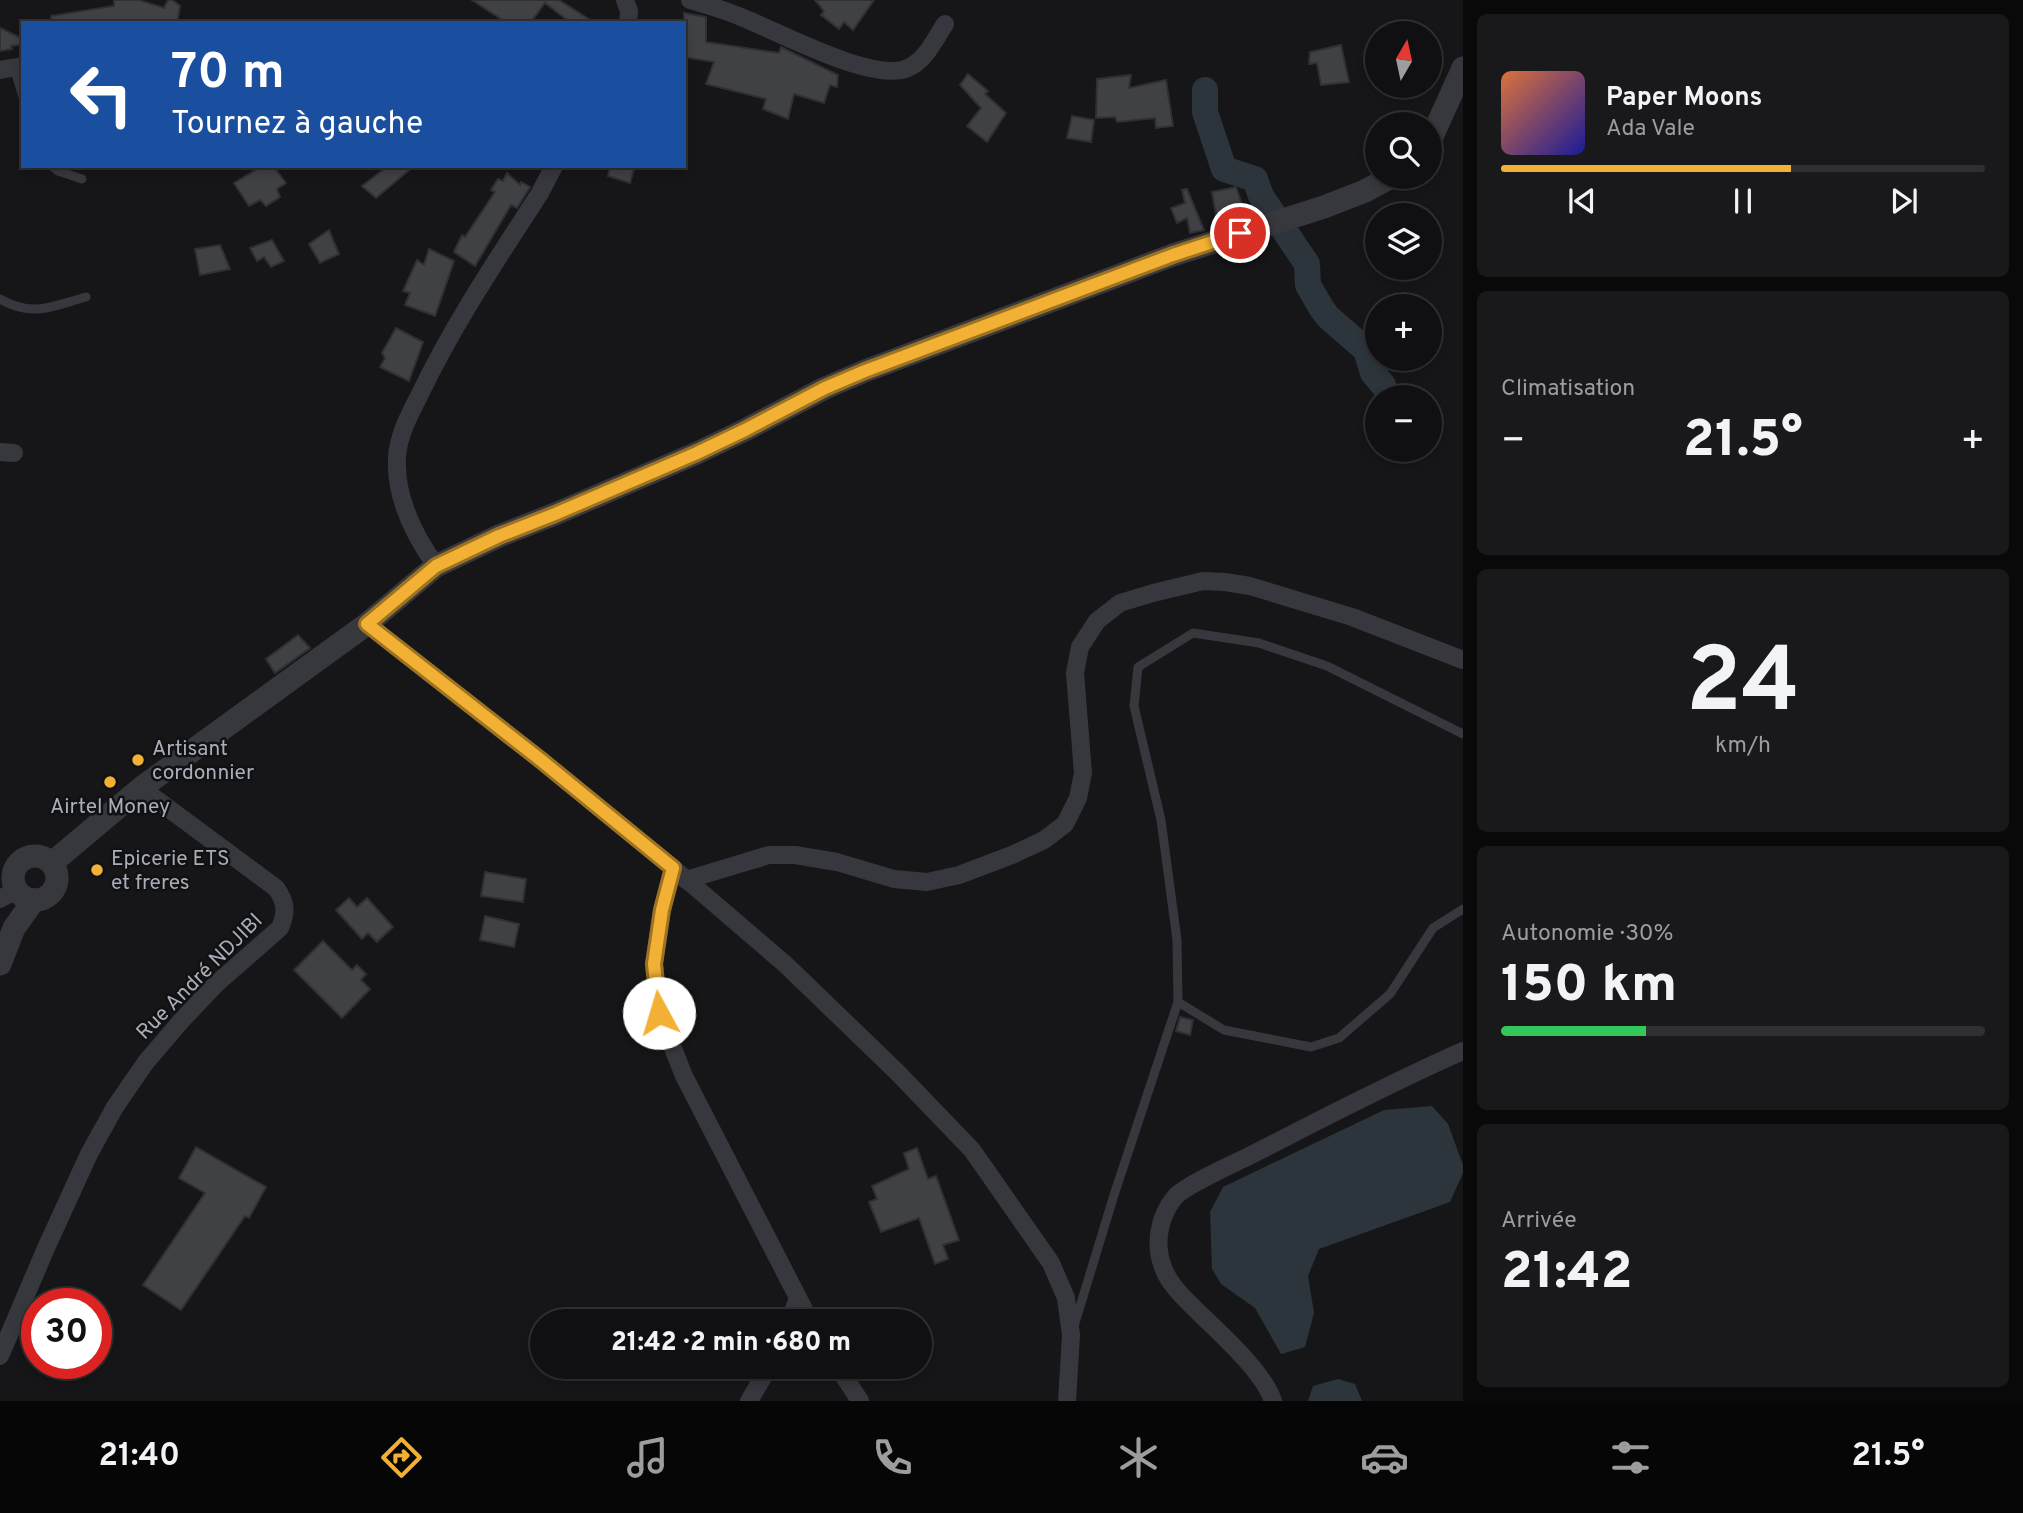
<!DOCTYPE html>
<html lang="fr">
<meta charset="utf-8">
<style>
:root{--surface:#101012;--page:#19191b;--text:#f1f3f6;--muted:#9c9d9f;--line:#303032;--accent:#f2b134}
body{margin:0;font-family:Overpass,sans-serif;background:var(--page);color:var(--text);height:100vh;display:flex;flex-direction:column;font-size:26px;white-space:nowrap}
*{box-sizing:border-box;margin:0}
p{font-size:23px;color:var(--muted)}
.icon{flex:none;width:38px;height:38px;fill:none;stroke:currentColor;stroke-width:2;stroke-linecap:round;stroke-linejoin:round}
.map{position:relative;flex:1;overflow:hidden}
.drawer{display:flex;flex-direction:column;gap:14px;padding:14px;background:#09090a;width:560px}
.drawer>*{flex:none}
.top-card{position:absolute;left:21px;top:21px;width:665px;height:147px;border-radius:0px;box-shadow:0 4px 10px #0003,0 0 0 2px var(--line);background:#1a4fa0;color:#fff;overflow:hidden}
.needle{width:46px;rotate:9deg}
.controls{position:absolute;left:1365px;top:21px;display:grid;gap:14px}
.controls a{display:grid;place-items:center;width:77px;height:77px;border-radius:50%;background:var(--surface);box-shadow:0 4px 10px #0003,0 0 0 2px var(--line);font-size:35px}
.speed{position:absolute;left:21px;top:1288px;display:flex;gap:14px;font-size:35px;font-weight:700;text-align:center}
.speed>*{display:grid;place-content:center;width:91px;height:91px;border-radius:50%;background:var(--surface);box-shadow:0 4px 10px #0003,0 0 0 2px var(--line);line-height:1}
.speed .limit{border:10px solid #d22;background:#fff;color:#111}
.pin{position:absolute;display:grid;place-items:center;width:60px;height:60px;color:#fff;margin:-30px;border:4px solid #fff;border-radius:50%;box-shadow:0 2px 7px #0007}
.me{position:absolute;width:77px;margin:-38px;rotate:354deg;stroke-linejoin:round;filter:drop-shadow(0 0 5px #0008)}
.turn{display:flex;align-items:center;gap:24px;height:147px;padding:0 35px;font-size:32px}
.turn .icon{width:91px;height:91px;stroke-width:2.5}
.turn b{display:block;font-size:49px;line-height:60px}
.big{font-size:52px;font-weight:800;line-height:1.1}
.drawer .card{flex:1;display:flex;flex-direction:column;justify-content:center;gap:10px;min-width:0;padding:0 24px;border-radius:10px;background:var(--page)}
.drawer .dial{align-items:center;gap:0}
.dial b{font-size:91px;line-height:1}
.song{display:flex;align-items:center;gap:21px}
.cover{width:84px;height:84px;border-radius:10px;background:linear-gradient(135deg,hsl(20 70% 55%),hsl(240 70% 35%))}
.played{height:7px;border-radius:4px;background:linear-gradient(90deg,var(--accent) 60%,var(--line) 60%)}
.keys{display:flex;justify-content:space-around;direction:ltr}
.heat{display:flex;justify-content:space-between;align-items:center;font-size:38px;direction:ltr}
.charge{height:10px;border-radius:5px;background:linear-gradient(90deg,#34c759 30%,var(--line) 0)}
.trip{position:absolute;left:530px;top:1309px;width:402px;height:70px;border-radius:35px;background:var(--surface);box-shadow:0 4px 10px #0003,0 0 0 2px var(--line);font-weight:800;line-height:70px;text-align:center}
.menu{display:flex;height:112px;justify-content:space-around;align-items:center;background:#060607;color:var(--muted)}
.menu .icon{width:49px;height:49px}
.menu .current{color:var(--accent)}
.menu b{font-size:32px;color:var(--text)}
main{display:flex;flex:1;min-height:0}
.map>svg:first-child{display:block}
</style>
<main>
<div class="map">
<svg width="1463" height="1401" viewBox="0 0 1463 1401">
<rect width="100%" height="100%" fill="#161618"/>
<g fill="#2c353c">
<polygon points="1432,1106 1448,1124 1463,1165 1463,1173 1450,1202 1319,1249 1308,1276 1314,1313 1305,1347 1281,1354 1255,1308 1221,1284 1212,1269 1210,1212 1223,1187 1384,1110"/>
<polygon points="1338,1379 1355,1384 1362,1401 1308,1401 1313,1386"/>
</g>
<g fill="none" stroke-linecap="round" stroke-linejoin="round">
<polyline stroke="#2c353c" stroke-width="26" points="1205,90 1205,112 1224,169 1255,179 1261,196 1307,264 1308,285 1322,309 1328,317 1366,350 1373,373 1383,385"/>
</g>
<g fill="#404145" stroke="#303034" stroke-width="2">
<polygon points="114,0 139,0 164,8 168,0 172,0 180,6 177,23 52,23 51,16 114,6"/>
<polygon points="472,0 559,0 595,23 571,23 545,3 530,23 507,23"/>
<polygon points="815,0 874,0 853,30 844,22 839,29 821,15 824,11"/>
<polygon points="684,13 706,17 706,42 779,53 781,47 838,75 837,87 830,85 824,103 794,94 788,119 763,109 766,99 706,84 714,62 684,57"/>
<polygon points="0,28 23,39 23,44 11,46 12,49 0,51"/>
<polygon points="1341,45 1349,82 1321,85 1317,63 1309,64 1310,52"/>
<polygon points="968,74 988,91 985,94 1006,113 987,142 967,126 981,108 960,85"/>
<polygon points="1131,75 1129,88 1166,80 1173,126 1156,128 1155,118 1117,122 1115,117 1096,118 1097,79"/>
<polygon points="1072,116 1094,120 1091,142 1067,138"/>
<polygon points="262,166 273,166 286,183 277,189 280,197 266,206 260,200 249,206 234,183"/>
<polygon points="388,166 414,166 376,198 362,186"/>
<polygon points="610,166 635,166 630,183 608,176"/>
<polygon points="507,173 520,185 521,182 530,187 517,208 511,205 475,266 454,252 462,235 465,237 495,192 491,190 498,179 503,181"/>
<polygon points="1236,187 1243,207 1216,215 1212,192"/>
<polygon points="1187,189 1204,230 1190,233 1187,218 1177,223 1171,208 1185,203 1182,190"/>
<polygon points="329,230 339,254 320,263 309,244"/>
<polygon points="272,240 284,261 271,267 264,257 257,261 250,248"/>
<polygon points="220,245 230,269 200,275 195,249"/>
<polygon points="429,249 454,261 435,316 405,305 410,293 403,291 417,260 424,265"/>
<polygon points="396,328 423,342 409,381 380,367 385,358 382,353"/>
<polygon points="298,635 310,648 275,673 266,659"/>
<polygon points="485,872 526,879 523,902 481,896"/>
<polygon points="349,898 357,907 367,898 393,927 377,942 368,933 362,939 336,910"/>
<polygon points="485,916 519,924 514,947 480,940"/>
<polygon points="323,941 352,970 357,965 366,974 361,980 370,989 342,1018 294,970"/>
<polygon points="1180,1017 1193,1020 1190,1035 1176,1031"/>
<polygon points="196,1147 266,1187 249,1218 245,1216 181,1310 143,1285 205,1193 179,1178"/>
<polygon points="917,1148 928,1179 936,1176 959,1240 943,1245 948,1259 935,1264 919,1218 881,1232 869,1202 877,1199 872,1186 909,1169 904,1153"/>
</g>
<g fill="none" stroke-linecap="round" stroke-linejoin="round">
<g stroke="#37383d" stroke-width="9">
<polyline points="14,67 23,97"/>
<polyline points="52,166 58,171 82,179"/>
<path d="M0 299C33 318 53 306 86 297"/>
<polyline points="1178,1002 1224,1030 1311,1047 1339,1038 1390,994 1433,928 1463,909"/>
<polyline points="1075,1323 1114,1195 1178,1002 1177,940 1161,820 1134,706 1138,667 1193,633 1259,643 1327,666 1463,734"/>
</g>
<g stroke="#37383d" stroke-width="18">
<polyline points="625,0 629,11 628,23"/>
<path d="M690 0C706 5 721 9 736 15 774 29 872 84 908 68 926 60 935 39 945 24"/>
<polyline points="0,70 23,66"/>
<polyline points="0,452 14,453"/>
<path d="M436 566C414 535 395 497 397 458 398 435 410 414 420 394 454 323 498 258 540 193L554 166"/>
<polyline points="367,624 542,761 673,868 785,964 897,1072 972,1150 1051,1263 1066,1298 1071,1335 1067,1401"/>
<polyline points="673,868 662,910 654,964 659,1013 684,1076 810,1321"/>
<polyline points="686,880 769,855 795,855 837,862 894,879 927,882 959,875 1012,855 1044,840 1065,824 1078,798 1083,773 1075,673 1080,647 1097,621 1120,603 1153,593 1203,581 1225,582 1250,586 1352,617 1463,660"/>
<polyline points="0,899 16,890"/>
<polyline points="789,1321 798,1299"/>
<path d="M0 1356 46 1248 89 1154 115 1107 146 1062 182 1020 216 984 280 928C287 912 286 902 276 888L141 788"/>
<polyline points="838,1367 860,1401"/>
<polyline points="749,1401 769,1367"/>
<path d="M1273 1401C1263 1370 1215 1329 1191 1305 1180 1294 1168 1282 1163 1267 1154 1244 1159 1216 1175 1197 1184 1186 1233 1164 1249 1156 1320 1120 1390 1083 1463 1051"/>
</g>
<g stroke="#37383d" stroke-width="23">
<polyline points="1430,141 1463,68"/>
<circle cx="35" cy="878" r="22"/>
<polyline points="52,863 141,788 367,624 436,566 499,536 555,514 697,453 745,430 825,388 865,371 1173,255 1324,207 1365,191 1391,177"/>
<polyline points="0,964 14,928 34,900"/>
</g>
</g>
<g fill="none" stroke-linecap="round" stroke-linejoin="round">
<defs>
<polyline id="route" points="659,1013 654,964 662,910 673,868 542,761 367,624 436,566 499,536 555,514 697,453 745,430 825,388 865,371 1173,255 1240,233"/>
</defs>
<use href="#route" stroke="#9d7322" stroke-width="18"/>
<use href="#route" stroke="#f2b134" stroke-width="12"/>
</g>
<g fill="#f2b134" stroke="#111113" stroke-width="2.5">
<circle cx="138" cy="760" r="7"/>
<circle cx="110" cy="782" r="7"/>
<circle cx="97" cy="870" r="7"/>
</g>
<g text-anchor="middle" stroke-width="5" stroke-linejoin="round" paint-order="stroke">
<g font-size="21" fill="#a8adb8" stroke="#111113" text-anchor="start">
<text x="152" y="755">Artisant<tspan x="152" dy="24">cordonnier</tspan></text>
<text x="110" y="813" text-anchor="middle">Airtel Money</text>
<text x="111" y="865">Epicerie ETS<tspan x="111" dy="24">et freres</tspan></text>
</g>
<g font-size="21" fill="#a8adb8" stroke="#111113">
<text transform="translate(199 976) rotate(-45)" y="7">Rue André NDJIBI</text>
</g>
</g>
</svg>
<div class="controls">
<a><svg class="needle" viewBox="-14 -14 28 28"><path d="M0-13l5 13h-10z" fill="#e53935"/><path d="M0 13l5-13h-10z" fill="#9c9d9f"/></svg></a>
<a><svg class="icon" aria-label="search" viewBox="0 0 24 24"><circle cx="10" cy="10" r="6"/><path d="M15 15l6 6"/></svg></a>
<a><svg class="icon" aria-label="layers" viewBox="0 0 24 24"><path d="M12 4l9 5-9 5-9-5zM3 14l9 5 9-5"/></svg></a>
<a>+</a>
<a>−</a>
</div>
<div class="speed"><div class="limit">30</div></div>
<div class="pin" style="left:1240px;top:233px;background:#d93025"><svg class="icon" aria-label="arrive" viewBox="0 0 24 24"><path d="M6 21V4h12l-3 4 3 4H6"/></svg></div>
<svg class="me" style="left:659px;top:1013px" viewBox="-20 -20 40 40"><circle r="19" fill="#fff"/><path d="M0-13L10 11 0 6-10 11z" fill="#f2b134"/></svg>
<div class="trip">21:42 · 2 min · 680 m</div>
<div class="top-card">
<div class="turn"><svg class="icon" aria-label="left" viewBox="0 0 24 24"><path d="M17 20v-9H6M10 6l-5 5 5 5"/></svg><div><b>70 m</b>Tournez à gauche</div></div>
</div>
</div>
<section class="drawer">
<div class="card">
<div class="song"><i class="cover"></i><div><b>Paper Moons</b><p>Ada Vale</p></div></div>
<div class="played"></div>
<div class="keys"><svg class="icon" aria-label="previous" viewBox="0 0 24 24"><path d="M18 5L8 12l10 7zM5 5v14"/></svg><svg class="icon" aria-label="pause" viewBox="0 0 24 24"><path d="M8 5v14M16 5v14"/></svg><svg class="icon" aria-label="next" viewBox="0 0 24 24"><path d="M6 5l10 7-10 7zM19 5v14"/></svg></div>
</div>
<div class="card"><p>Climatisation</p>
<div class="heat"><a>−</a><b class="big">21.5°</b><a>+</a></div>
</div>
<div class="card dial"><b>24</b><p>km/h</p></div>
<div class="card"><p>Autonomie · 30%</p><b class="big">150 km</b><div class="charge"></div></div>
<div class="card"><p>Arrivée</p><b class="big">21:42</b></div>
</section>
</main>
<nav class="menu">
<b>21:40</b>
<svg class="icon current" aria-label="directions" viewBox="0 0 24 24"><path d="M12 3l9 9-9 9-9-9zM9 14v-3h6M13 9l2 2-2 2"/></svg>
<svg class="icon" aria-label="music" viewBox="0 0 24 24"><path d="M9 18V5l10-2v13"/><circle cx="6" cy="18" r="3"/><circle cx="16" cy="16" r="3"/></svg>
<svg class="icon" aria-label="phone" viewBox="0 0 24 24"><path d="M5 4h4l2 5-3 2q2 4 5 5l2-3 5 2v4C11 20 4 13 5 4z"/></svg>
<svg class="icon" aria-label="climate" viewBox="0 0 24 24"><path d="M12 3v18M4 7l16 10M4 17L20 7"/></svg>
<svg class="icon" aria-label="car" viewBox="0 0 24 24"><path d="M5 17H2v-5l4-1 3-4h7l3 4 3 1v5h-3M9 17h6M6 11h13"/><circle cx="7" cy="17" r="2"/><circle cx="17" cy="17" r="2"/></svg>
<svg class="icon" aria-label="filters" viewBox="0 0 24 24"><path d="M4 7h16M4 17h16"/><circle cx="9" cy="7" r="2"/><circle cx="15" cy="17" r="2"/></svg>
<b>21.5°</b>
</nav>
